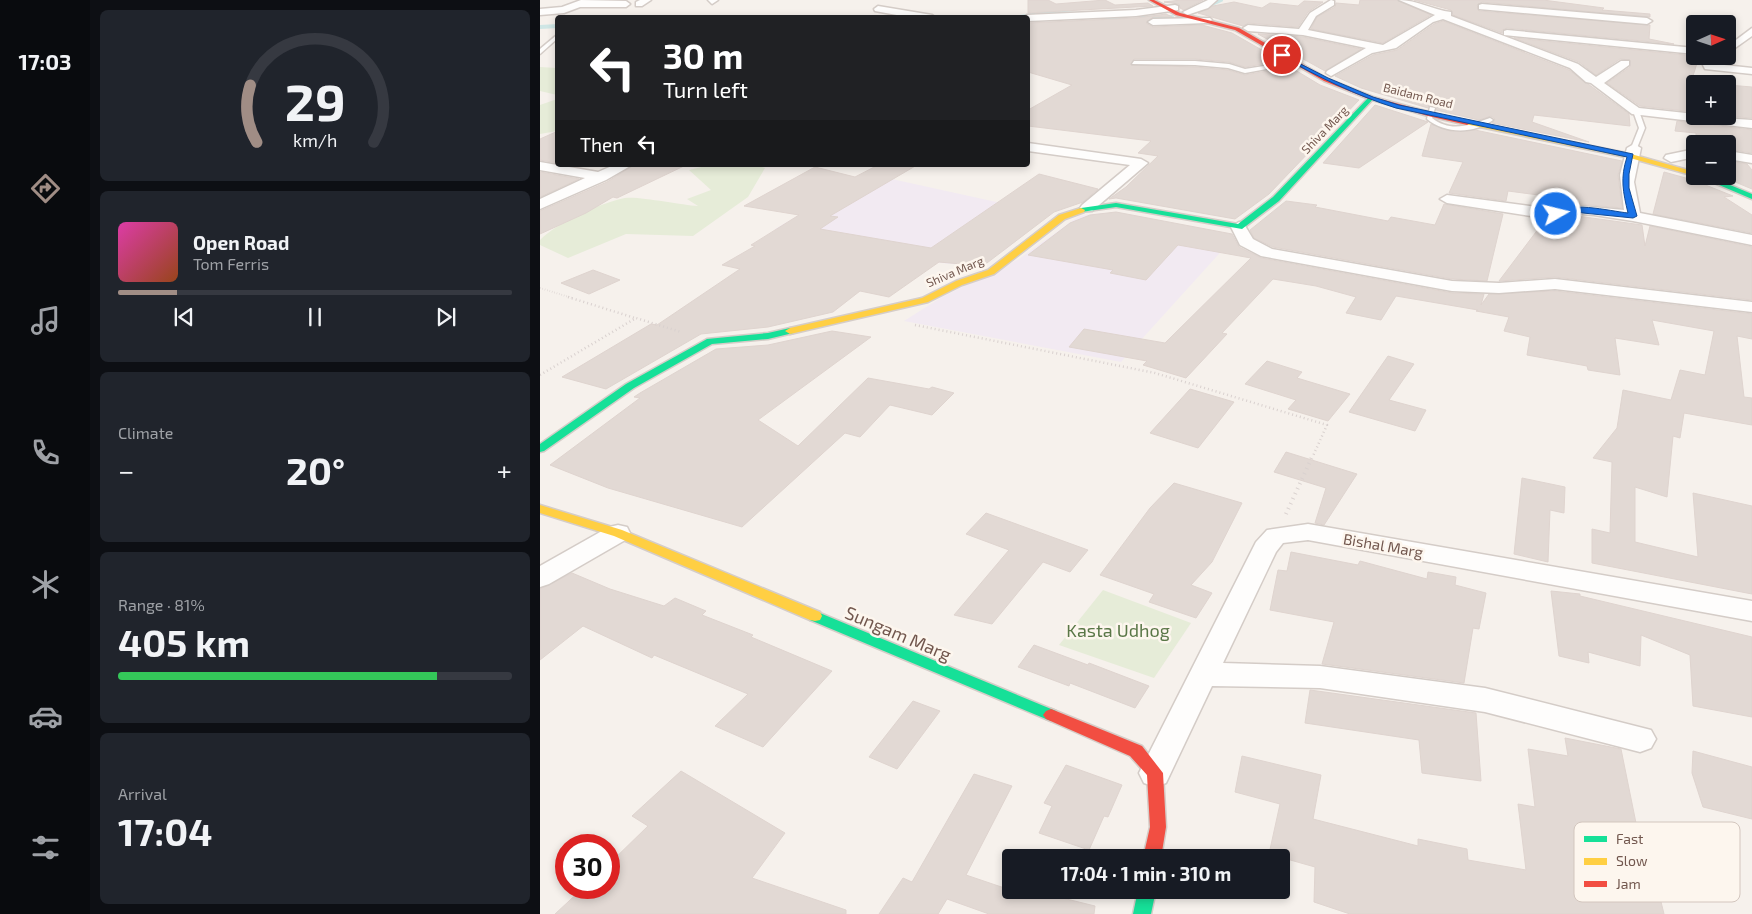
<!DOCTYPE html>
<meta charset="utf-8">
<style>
:root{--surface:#171b24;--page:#20242c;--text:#f1f3f6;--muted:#9ea1a6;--line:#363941;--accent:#a08d85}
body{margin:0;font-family:"Exo 2",sans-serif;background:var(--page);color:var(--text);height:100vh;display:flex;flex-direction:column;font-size:19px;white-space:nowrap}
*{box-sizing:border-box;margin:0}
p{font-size:16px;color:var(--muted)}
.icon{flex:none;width:28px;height:28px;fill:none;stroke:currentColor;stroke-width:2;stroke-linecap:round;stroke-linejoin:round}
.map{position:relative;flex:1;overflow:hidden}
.drawer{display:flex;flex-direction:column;gap:10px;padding:10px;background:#0d0f14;width:450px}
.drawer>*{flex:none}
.banner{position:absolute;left:15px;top:15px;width:475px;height:152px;border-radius:5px;box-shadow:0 2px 8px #0003;background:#202124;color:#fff;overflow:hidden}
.needle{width:32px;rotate:87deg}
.controls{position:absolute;left:1146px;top:15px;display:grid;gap:10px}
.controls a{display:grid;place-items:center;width:50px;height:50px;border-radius:5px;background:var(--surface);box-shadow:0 2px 8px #0003;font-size:25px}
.speed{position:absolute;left:15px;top:834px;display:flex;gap:10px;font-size:25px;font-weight:700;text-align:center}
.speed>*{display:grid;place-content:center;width:65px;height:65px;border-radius:50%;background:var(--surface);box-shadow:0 2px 8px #0003;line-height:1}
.speed .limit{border:8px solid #d22;background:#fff;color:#111}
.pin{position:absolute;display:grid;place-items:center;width:42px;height:42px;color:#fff;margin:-21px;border:2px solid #fff;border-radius:50%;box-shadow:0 1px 5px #0007}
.me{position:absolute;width:55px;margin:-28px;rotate:82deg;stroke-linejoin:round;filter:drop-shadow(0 0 4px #0008)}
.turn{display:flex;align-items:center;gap:18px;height:105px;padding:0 25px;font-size:22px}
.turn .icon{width:65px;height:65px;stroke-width:2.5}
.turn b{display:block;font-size:35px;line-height:42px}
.then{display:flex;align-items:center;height:48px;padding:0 25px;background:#0003;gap:10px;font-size:19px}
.big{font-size:38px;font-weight:700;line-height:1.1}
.drawer .widget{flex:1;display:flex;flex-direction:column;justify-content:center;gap:8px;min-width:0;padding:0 18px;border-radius:8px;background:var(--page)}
.drawer .dial{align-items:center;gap:0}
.dial svg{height:130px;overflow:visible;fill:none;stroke:var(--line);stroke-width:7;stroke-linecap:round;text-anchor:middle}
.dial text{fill:var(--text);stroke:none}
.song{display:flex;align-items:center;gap:15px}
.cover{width:60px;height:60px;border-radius:8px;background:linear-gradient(135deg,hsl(320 70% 55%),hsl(20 70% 35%))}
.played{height:5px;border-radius:2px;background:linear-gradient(90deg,var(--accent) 15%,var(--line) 15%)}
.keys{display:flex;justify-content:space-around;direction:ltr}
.heat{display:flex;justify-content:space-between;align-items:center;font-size:28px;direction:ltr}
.charge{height:8px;border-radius:4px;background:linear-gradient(90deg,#34c759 81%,var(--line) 0)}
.trip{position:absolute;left:462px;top:849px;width:288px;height:50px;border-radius:5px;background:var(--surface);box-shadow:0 2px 8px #0003;font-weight:700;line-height:50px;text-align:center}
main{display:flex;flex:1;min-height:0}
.tab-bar{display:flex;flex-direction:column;width:90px;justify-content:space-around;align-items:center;background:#090b0e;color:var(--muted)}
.tab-bar .icon{width:35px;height:35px}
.tab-bar .active{color:var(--accent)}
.tab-bar b{font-size:22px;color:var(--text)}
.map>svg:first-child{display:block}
</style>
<main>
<nav class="tab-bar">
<b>17:03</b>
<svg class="icon active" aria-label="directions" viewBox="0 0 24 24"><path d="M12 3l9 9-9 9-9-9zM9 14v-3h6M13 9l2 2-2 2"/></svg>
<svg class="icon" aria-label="music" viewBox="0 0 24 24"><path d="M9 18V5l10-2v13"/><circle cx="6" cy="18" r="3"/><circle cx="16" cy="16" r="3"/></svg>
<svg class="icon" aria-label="phone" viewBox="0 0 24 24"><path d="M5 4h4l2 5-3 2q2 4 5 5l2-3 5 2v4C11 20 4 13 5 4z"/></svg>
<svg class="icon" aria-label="climate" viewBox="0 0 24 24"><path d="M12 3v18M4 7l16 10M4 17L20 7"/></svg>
<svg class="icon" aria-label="car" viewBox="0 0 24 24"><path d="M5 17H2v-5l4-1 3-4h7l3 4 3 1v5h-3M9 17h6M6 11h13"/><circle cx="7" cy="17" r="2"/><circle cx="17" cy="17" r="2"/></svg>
<svg class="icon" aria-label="filters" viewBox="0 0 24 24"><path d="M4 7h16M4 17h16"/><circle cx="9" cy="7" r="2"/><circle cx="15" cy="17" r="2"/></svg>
</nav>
<section class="drawer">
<div class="widget dial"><svg viewBox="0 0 100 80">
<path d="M14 69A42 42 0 1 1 86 69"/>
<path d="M14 69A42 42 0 0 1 10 34" stroke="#a08d85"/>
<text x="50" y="56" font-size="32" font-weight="700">29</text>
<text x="50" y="72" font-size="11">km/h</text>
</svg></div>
<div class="widget">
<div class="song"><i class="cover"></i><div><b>Open Road</b><p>Tom Ferris</p></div></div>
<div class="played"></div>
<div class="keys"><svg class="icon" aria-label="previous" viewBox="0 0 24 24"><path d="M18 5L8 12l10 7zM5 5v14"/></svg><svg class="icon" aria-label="pause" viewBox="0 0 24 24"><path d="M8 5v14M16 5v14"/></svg><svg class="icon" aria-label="next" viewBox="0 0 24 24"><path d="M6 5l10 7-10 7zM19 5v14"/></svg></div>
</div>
<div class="widget"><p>Climate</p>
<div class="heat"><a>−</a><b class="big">20°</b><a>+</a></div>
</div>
<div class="widget"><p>Range · 81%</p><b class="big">405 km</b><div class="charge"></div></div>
<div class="widget"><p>Arrival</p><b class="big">17:04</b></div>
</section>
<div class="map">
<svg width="1212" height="914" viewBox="0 0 1212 914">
<rect width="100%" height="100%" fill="#f6f1ec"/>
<g fill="#f2eaf2">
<polygon points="329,174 507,213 464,251 437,250 424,265 378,261 235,229"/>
<polygon points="563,213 693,236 678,255 581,362 364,321 402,297 479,259 539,216"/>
</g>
<g fill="#e6ecd8">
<polygon points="0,67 17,68 17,95 0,91"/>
<polygon points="17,99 17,131 0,134 0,105"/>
<path d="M170 165H217L225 168 208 197 153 236 86 234 28 258 0 245V240C18 222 60 203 85 198 99 196 141 205 158 206L147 199 171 190 149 170Z"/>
<polygon points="563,590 651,623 614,678 519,645"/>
</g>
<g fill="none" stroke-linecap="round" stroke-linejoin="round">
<g stroke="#cfe6e5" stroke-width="4">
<polyline points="661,9 681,0"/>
<polyline points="472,18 514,12 586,19"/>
<polyline points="602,18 632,17"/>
<polyline points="0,27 18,26"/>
</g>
</g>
<g fill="#e2d9d4" stroke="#dfd4cf">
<polygon points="488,0 508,0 516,4 565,0 575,5 608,3 613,6 488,13"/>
<polygon points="641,0 663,0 644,10 640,8 639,4 624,2"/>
<polygon points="820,0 857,0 891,15 843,43 771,29 777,17 795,7 796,3 819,5"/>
<polygon points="874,0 1003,0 1064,8 1062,10 1110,14 1110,17 942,2 937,5 939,11 1110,25 1109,39 1134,44 967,28 962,30 962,33 913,15 911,10"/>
<polygon points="764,1 783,2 768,12 758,27 708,23 703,26 658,13 673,6 694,2 722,8 730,3 758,6"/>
<polygon points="626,14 632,17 613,17 606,23 613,27 662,25 692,33 741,61 705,67 689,62 655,59 594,59 591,65 655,67 688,70 705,75 750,67 780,85 819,100 729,194 695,219 576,198 569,199 586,187 618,156 598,153 611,141 488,126 488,110 532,85 488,72 488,23 596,18"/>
<polygon points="903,21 1029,70 1089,114 1090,126 994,115 992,122 1049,142 952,123 955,119 951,116 939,120 896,110 895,106 889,105 888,108 878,105 821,88 795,76 833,55 857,50 894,24"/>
<polygon points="718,34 763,37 821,49 785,71"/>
<polygon points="974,38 1155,56 1159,57 1151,82 1171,84 1155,84 1155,112 1100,106 1067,83 1090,67 1090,60 1080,59 1056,75 1039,62"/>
<polygon points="1188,85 1212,87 1212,118 1185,116 1188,116"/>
<polygon points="835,105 888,122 819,168 783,163"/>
<polygon points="1137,121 1212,130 1212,153 1188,149 1188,144 1156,144 1156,133 1135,131"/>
<polygon points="891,124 910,131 935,130 1082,161 1078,175 1082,208 1030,203 1017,205 1021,198 968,191 966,201 909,193 923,162 882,156"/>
<polygon points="18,131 18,163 0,160 0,139"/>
<polygon points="1188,161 1207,164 1212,170 1212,189 1181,176 1188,176"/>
<polygon points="94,165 146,165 77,198 73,197 46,213 0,234 0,211 67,182"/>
<polygon points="338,165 377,165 290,216 298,217 280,229 391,248 499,174 558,189 543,202 514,212 443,266 399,262 349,297 320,291 293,312 228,327 161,334 66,389 22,377 111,324 117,325 200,269 182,265 215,246 211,245 259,215 204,206 275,167 315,177"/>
<polygon points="0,172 39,179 0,197"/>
<polygon points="1124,172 1153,180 1193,196 1184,197 1212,215 1212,233 1113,214"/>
<polygon points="746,201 777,205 775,207 848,221 851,217 895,225 904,204 963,214 947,281 912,279 733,247 714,238 710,230"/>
<polygon points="576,212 692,234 699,247 721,258 912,293 944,294 941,305 949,294 1015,291 1212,314 1212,339 1197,336 1204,397 1212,398 1212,425 1144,413 1140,438 1133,436 1127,497 1095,487 1095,542 1158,557 1153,493 1212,506 1212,594 1052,563 1052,529 1070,533 1072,462 1053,458 1077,428 1083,390 1131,400 1140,370 1165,375 1174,331 1112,320 1119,345 1075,338 1080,375 1048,370 1047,366 987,355 990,337 964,331 969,317 936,311 938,310 856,296 841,320 806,313 816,297 776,286 733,279 682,333 687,334 646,378 603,365 607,361 529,347 544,329 625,343 711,258 638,245 606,280 570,273 573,270 488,255 530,223 550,215"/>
<polygon points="1030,215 1102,225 1105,246 1110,226 1212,247 1212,300 1015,277 959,281 1005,220"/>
<polygon points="53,270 80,280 49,294 21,283"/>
<polygon points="292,331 331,337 218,420 258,446 328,378 389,389 392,387 414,393 392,415 350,405 320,437 305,433 202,527 68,488 10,465 100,398 94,397 100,393 176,349 228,345"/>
<polygon points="848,356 874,364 849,400 886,410 875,431 809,412"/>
<polygon points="727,361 762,372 757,378 810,394 788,421 748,409 756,400 705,384"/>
<polygon points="650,389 694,402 658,448 610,433"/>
<polygon points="746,452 817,474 784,525 775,523 786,488 734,472"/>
<polygon points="982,478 1025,487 1024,513 1010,510 1008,562 974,554"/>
<polygon points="634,483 702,503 672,562 651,585 672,593 656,618 609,602 614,594 560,575 610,508"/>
<polygon points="446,513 548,550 530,572 503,562 452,624 414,615 469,550 426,534"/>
<polygon points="751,552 818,565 820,561 887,579 888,572 916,577 915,585 946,593 939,629 933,628 924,683 782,664 794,622 730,610 738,570 747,571"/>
<polygon points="32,573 70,589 124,606 135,598 166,611 162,615 213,635 211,637 292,671 223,747 175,726 208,694 114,655 112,658 43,626 0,660 0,589"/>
<polygon points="1011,591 1040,594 1040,596 1212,637 1212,717 1153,706 1150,655 1101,635 1100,666 1048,652 1049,663 1019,656"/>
<polygon points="494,645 548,665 549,663 609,686 595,708 530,683 529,686 478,667"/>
<polygon points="770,690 936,713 941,781 882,773 879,740 765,723"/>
<polygon points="373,701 400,711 357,769 329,757"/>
<polygon points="1025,738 1081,749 1096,823 1102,824 1124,914 810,914 774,902 775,867 729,854 740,804 695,792 702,756 781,775 773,819 878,846 878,839 927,849 928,860 986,870 978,804 995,807 988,749 1028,756"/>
<polygon points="1153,751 1212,767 1212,819 1163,807 1152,773"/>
<polygon points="526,765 582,785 568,817 564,816 549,850 499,833 512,806 504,803"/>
<polygon points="141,771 245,833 212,878 306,910 306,914 15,914 43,888 69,888 69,864 108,826 92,816"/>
<polygon points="434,774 472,786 426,875 491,897 494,891 555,906 554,914 449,914 407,899 398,914 339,914 363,878 372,882"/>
</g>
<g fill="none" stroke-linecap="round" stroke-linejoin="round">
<defs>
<g id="lane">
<polygon points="18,34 18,38 0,54 0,49"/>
<polygon points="594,61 655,61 689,64 705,69 756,61 759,63 705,73 688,68 655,65 592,64"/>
<path d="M890 107 895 108 892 118C911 133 930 125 950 118L953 120C934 134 905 134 887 119Z"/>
<polygon points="1096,109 1099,111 1105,128 1097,148 1094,150 1091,148 1099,128 1093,111"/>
</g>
<g id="street">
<polygon points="41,0 86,1 90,4 86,7 40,7 24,13 0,15 0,9 22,7"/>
<polygon points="100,0 111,0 102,6 96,6 96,2"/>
<polygon points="168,0 178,0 172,4"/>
<polygon points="668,0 677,0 668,8 647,15 643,12"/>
<path d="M859 0C877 0 893 10 911 12V16L1038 64 1056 77 1081 61H1089V65L1064 83 1099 108 1155 114V116L1212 120V128L1092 114 1051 83 1046 82 1030 68 903 19 893 22 856 48 832 53 791 76 786 73 787 71 826 48 763 35 708 31 703 28 708 25 759 29 770 13 791 0 794 1V5L776 16 768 30 843 45 895 15Z"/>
<polygon points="942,4 1107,18 1112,21 1107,24 939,9 939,5"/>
<polygon points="635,5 638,6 638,10 596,16 488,21 488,18 483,18 487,15 596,10"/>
<polygon points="338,6 392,15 396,18 373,18 335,11 334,9"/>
<polygon points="670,18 672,20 667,23 613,25 608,22 613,19"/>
<polygon points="1212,28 1212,36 1188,53 1188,46"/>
<polygon points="967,30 1155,48 1155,54 964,35 964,31"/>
<polygon points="1172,56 1183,56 1175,64 1212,68 1212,74 1165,69 1163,65"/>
<polygon points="488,143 601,159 608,163 552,211 542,211 540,208 542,205 590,165 488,151"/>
<polygon points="1094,144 1101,148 1094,182 1100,213 1212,235 1212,245 1093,221 1054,215 1030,213 1004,218 907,203 900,199 907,195 1004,208 1030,205 1084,210 1080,175 1087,148"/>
<polygon points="1155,149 1155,157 1131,162 1124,158 1126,155"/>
<polygon points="1188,151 1212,155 1212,163 1188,159"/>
<polygon points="0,162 58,172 74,165 92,165 66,180 0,209 0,199 45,178 0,170"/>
<polygon points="699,222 704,224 713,239 732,249 912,281 959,283 1015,279 1212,302 1212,312 1015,289 959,293 912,291 721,256 700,245 691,227"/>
<polygon points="768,524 1212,601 1212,621 768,540 743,543 736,552 683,663 780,666 945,688 1111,730 1116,739 1111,748 1100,752 945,712 780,688 672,686 626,783 615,787 604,783 599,773 716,542 727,530"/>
<polygon points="78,525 87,527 90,533 87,539 9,584 0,587 0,566 69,527"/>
</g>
<g id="fast">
<polygon points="829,97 834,98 739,201 702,229 576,207 541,212 537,210 541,208 576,203 698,224 733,197"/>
<polygon points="1158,176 1168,176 1212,194 1212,199"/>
<polygon points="250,328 253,329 253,333 228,339 172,344 94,388 4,451 0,452 0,444 86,384 167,339 228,333"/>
<polygon points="275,611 516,711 519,715 516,719 511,721 506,719 270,620 268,616 270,612"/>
<polygon points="598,890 616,890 611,914 593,914"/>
</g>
<g id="slow">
<polygon points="927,121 1091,154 1155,172 1155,176 1090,158 925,124 925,122"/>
<polygon points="541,208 545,210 544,212 525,219 454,274 422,285 388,302 250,334 245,331 250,328 382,298 416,281 448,270 519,215"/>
<polygon points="0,505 82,530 280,612 282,616 280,620 275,621 270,620 74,536 0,513"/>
</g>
<g id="jam">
<polygon points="609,0 614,0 640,13 699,28 788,79 833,97 930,123 927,125 888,116 829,99 784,81 695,30 636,15"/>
<polygon points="511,709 602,746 623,773 626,827 621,858 603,858 610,827 607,775 590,756 506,719 503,715 506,711"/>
</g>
</defs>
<use href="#lane" stroke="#d4ccc7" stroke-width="3"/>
<use href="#street" stroke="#d4ccc7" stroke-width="3"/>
<use href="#fast" stroke="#d5cdc8" stroke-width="3"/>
<use href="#slow" stroke="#d5cdc8" stroke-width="3"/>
<use href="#jam" stroke="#d5cdc8" stroke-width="3"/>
<polyline stroke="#d9d1cf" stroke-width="2" stroke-dasharray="0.5 2" stroke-linecap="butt" points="0,288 32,298"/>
<g stroke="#d9d1cf" stroke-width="2.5" stroke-dasharray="1 3" stroke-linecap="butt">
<polyline points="28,297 95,318"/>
<polyline points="375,325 615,373 787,425 773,456"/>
<polyline points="0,375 96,318 141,332"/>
</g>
<polyline stroke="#d9d1cf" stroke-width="4" stroke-dasharray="1 4.5" stroke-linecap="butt" points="746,514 773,455"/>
<use href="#lane" fill="#fefdfc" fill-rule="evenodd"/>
<use href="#street" fill="#fefdfc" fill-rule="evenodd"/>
<use href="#fast" fill="#16e098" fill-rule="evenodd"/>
<use href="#slow" fill="#ffcf43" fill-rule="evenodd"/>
<use href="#jam" fill="#f24e42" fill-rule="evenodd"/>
</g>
<path fill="#1a73e8" stroke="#114b97" d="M741 54 788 78 833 97 859 105 1093 154 1089 174V188L1097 216 1093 218 1033 212H1025L1016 216 1012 214C1027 200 1069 211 1088 213 1083 192 1080 178 1087 157L856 108C815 95 778 77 741 56Z"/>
<g text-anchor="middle" stroke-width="5" stroke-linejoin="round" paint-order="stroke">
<g font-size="12" fill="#72574e" stroke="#fdf6ee">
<text transform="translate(878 96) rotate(14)" y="4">Baidam Road</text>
<text transform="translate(785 130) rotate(-46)" y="4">Shiva Marg</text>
<text transform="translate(415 272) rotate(-23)" y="4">Shiva Marg</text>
</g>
<g font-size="15" fill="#72574e" stroke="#fdf6ee">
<text transform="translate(843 546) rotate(10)" y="5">Bishal Marg</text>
</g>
<g font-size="18" fill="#5a7747" stroke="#fdf6ee">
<text x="578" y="637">Kasta Udhog</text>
</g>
<g font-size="18" fill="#72574e" stroke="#fdf6ee">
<text transform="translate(358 634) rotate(23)" y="6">Sungam Marg</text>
</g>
</g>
<rect x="1034" y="822" width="166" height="80" rx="8" fill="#fdf6ee" stroke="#d3c6be" stroke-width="1"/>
<rect x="1044" y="836" width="23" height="6" fill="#16e098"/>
<rect x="1044" y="858" width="23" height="7" fill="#ffcf43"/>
<rect x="1044" y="881" width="23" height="6" fill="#f24e42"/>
<g font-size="14" fill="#72574e">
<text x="1076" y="844">Fast</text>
<text x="1076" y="866">Slow</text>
<text x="1076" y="889">Jam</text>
</g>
</svg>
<div class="controls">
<a><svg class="needle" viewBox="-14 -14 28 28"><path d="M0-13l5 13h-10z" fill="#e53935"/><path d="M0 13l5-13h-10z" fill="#9ea1a6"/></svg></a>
<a>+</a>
<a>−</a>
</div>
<div class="speed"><div class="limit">30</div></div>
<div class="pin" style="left:742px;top:55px;background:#d93025"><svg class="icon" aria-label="arrive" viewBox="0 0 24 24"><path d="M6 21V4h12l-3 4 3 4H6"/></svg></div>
<svg class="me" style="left:1016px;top:214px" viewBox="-20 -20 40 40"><circle r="17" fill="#1a73e8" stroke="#fff" stroke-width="3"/><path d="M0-11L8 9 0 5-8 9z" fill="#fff"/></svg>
<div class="trip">17:04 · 1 min · 310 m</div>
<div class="banner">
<div class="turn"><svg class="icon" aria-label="left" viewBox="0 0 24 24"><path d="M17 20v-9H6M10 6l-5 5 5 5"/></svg><div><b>30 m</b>Turn left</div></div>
<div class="then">Then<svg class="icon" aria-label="left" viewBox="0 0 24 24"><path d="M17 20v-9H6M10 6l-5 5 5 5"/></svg></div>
</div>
</div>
</main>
